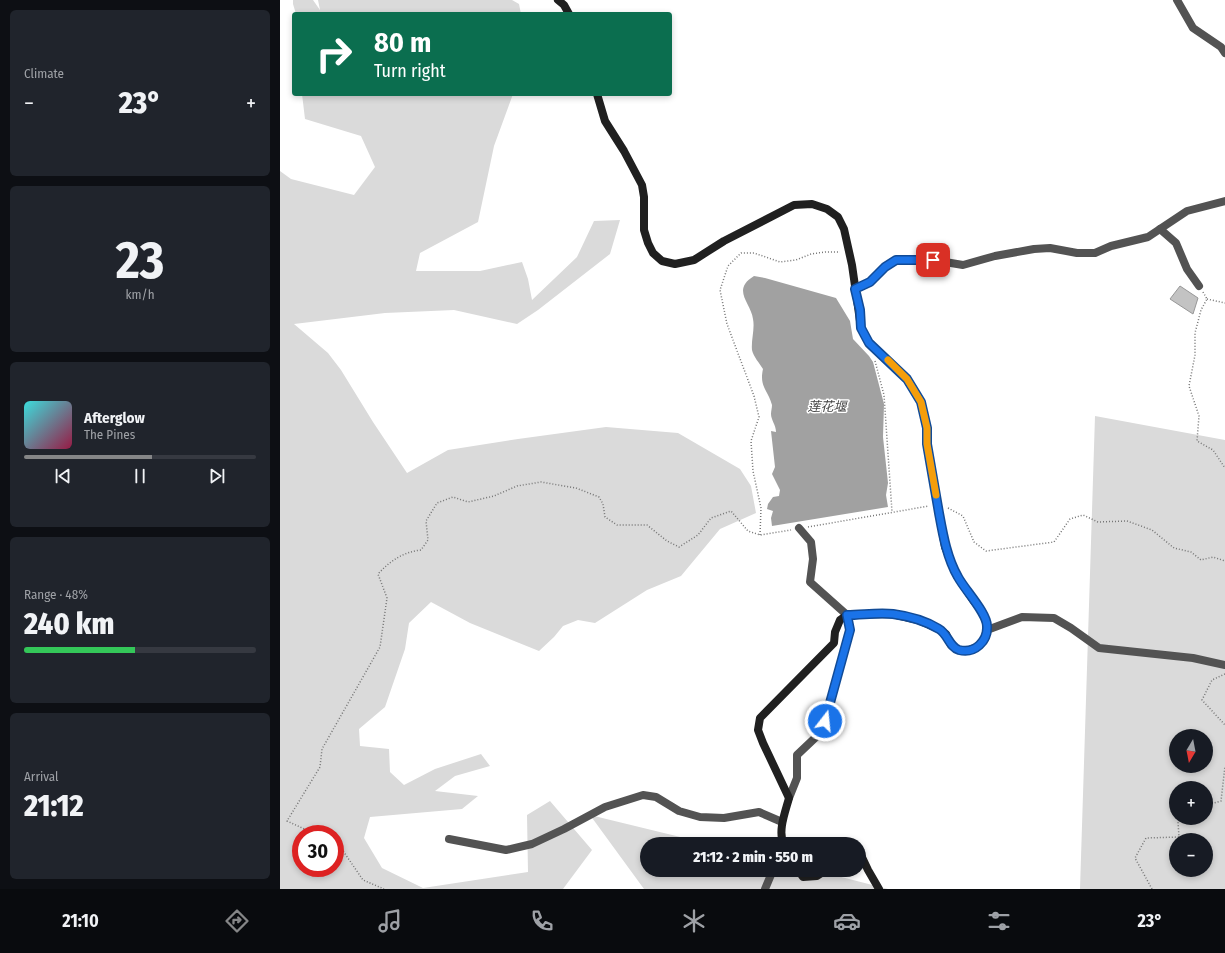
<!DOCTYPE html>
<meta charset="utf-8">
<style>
:root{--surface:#171b24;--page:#20242c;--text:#f1f3f6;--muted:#9ea1a6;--line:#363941;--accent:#858687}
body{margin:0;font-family:"Fira Sans Condensed","Noto Sans SC",sans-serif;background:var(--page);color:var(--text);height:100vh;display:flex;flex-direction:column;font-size:15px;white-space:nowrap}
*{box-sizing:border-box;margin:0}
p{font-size:13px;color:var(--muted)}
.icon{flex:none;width:22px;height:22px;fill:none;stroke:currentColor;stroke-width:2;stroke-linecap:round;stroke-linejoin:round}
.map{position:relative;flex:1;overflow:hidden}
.sheet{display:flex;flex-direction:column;gap:10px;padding:10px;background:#0d0f14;width:280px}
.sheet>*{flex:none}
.guide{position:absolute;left:12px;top:12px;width:380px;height:84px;border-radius:4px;box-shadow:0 2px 6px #0003;background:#0b6e4f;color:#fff;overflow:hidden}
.needle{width:26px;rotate:190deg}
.fabs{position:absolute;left:889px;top:729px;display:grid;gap:8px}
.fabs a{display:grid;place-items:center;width:44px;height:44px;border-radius:50%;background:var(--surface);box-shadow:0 2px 6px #0003;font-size:20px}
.speed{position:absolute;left:12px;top:825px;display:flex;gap:8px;font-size:20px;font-weight:700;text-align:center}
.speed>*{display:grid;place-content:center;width:52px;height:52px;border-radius:50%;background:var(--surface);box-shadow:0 2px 6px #0003;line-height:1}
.speed .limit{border:6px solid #d22;background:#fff;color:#111}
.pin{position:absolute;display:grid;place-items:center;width:34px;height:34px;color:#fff;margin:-17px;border-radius:8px;box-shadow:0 2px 6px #0006}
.me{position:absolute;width:44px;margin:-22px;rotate:16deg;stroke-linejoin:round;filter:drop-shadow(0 0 3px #0008)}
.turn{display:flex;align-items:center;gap:14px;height:84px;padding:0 16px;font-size:18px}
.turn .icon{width:52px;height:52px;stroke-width:2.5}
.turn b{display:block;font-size:28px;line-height:34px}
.big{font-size:30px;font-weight:800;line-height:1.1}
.sheet .card{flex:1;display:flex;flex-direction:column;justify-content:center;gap:6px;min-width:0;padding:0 14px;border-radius:6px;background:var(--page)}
.sheet .dial{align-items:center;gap:0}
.dial b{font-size:52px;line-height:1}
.song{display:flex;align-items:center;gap:12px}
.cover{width:48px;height:48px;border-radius:6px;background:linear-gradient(135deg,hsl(180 70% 55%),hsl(340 70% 35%))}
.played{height:4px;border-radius:2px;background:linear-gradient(90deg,var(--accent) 55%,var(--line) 55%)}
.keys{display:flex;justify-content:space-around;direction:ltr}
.heat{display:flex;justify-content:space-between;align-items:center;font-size:22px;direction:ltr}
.charge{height:6px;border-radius:3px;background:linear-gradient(90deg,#34c759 48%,var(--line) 0)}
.trip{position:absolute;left:360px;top:837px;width:226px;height:40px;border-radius:20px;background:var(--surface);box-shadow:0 2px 6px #0003;font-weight:800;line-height:40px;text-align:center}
.dock{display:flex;height:64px;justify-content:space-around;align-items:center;background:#090b0e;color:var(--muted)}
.dock .icon{width:28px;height:28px}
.dock .on{color:var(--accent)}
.dock b{font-size:18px;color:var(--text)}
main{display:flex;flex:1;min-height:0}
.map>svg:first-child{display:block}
</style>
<main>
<section class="sheet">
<div class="card"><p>Climate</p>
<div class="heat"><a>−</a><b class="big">23°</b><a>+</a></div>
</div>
<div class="card dial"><b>23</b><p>km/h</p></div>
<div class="card">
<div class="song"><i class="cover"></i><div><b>Afterglow</b><p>The Pines</p></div></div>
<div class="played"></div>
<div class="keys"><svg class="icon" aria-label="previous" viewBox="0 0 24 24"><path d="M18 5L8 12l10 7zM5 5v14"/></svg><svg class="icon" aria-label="pause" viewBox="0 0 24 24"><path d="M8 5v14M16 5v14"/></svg><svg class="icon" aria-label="next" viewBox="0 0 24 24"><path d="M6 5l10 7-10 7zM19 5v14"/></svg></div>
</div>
<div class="card"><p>Range · 48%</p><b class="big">240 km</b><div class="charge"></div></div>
<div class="card"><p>Arrival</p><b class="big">21:12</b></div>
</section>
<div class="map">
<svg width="945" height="889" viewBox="0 0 945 889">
<rect width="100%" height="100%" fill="#fff"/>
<g fill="#dadada" fill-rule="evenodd">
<polygon points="13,0 33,0 40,10 38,0 232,0 239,4 241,14 16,14 13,4"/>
<path d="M22 94H233L214 146 198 222 140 253 136 271H200L242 262 248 279 252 300 297 257 314 221 340 220 330 254 258 310 237 324 174 310 105 313 14 324 48 353 61 370 93 422 127 473 168 450 238 439 326 427 398 433 460 469 471 486 476 513 440 529 401 576 367 590 315 623 298 620 283 626 274 637 259 651 190 623 151 602 129 623 125 649 105 707 79 729 80 746 109 749 110 772 124 785 155 769 201 754 210 766 175 776 155 791 198 796 182 809 90 817 84 838 102 868 143 888 248 872 247 815 270 801 312 850 283 889H0V171L11 179 74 195 95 167 81 136 25 119ZM21 834H55V868H21Z"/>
<path d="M815 416 945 440V889H800ZM896 736H926V766H896ZM896 788H926V818H896ZM896 840H926V870H896Z"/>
<polygon points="310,815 429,844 367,844 367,870 534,870 608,889 364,889"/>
</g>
<path fill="#a1a1a1" d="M474 276 485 278 556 298 570 321 573 339 589 356 593 362 604 404 603 437 608 483 606 495 608 507 492 526 491 518 493 511 487 509 488 504 493 497 499 496 500 490 492 474 495 467 491 431 496 432C496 425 491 420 491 414 491 411 492 408 492 405 488 390 479 387 483 369 480 364 473 356 472 350 471 340 475 329 473 319 471 303 451 290 474 276Z"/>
<polygon fill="#c3c3c3" stroke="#979797" points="900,286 918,298 913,314 890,299"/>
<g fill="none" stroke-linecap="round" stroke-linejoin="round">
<g stroke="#757575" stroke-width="1.5" stroke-dasharray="1 2" stroke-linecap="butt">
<polyline points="923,292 927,299 921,310 915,333 915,355 909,386 919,416 917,441 933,450 945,468"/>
<polyline points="927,299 945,303"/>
<polyline points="595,361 604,395 612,512"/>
<polyline points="668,508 683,516 694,542 706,551 774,542 790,519 803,515 818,522 847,521 872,530 894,548 911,552 921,560 933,557 945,561"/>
<polyline points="528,527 649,506"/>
<polyline points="480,535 481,508 473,471 471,441 479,417 474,396 447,324 440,290 448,266 461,253 474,253 500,262 516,260 531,254 545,252 560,252"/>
<polyline points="945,674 932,680 922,700 945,725"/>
<polyline points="926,805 941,801 945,766"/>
<path d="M35 834 7 821 40 767 42 749 100 647 107 598 98 574C110 561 123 552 141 550L148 540 146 521 157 503 173 497 188 502 214 496 237 486 261 482 296 488 319 497 323 504 325 517 337 525H367L387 541 399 547 418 535 431 518 451 511 468 531 480 535 511 530"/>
<polyline points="55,843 59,845 83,880 104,889"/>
<polyline points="872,889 855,858 866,838 899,837 898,822 904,818"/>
</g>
<g stroke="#535353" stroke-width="8">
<polyline points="897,0 913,28 941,47 945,53"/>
<polyline points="880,229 896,243 907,269 919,286"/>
<polyline points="575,289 590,282 605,267 616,260 653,260 683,265 715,256 754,249 770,248 797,253 815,253 831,246 868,237 907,211 945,201"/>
<polyline points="707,630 742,617 774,618 791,628 819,648 913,658 945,665"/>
<polyline points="509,798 517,778 517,755 536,737 545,721 570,630 567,615 530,582 533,559 531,542 519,528"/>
<polyline points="169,839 226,850 252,844 284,829 325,807 363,795 376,797 399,811 420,817 444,818 479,812 502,822"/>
<polyline points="485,889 493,870"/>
</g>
<g stroke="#202020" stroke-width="8">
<polyline points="278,0 284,5 289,14"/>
<path d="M317 94 325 121 344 151 362 185 364 197V230L368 243 373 253 382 261 395 264 414 260 444 241 514 205 532 204 547 209 558 217 564 229 572 265 581 328 589 343 627 379 641 402 647 428V444L665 547 677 576 693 600 703 613 707 624 705 639 698 646 688 651 678 650 671 645 666 634 659 629 638 620 612 614 567 615 560 620 555 632 554 643 480 718 478 730 483 743 509 798C506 810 497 832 504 844"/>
<polyline points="579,851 588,870 599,889"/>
<polyline points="518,870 523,877 537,876 546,870"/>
</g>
</g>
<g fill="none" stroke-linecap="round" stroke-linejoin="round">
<defs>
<path id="route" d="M545 721 570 630 567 615C582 615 599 612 613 614 628 616 646 621 659 629 668 634 669 647 679 650 695 654 708 641 707 626 707 613 685 590 678 577 667 558 663 535 659 513 655 490 651 467 647 444V428L641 402 627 379 589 343 581 328 580 310 575 289 590 282 605 267 616 260H653"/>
</defs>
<use href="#route" stroke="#114b97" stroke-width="10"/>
<use href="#route" stroke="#1a73e8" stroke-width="7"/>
<polyline stroke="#f59e0b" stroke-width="7" points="608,360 627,379 641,402 647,428 647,444 656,495"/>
</g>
<g text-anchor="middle" stroke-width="3" stroke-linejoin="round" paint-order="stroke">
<g font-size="13" font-style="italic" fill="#424242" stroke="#fff">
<text x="547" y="411">莲花堰</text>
</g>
</g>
</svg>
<div class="fabs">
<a><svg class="needle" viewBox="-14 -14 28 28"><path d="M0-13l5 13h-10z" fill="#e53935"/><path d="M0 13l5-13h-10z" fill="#9ea1a6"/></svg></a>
<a>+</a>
<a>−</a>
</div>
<div class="speed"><div class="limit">30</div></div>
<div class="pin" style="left:653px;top:260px;background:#d93025"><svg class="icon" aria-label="arrive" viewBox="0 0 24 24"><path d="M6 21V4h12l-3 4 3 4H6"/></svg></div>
<svg class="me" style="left:545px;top:721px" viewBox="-20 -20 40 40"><circle r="17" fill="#1a73e8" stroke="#fff" stroke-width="3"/><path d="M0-11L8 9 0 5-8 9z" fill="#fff"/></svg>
<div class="trip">21:12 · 2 min · 550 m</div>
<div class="guide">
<div class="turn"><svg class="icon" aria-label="right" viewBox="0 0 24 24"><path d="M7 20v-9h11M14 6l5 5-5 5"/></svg><div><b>80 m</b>Turn right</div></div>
</div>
</div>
</main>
<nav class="dock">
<b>21:10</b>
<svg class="icon on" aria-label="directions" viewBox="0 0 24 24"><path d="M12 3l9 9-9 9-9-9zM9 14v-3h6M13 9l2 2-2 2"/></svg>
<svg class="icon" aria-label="music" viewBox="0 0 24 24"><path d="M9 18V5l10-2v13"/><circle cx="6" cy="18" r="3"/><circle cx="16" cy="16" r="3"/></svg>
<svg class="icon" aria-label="phone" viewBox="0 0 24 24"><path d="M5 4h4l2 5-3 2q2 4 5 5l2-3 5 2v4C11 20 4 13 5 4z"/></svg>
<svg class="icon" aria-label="climate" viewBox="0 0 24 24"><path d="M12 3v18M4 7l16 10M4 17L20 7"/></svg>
<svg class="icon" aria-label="car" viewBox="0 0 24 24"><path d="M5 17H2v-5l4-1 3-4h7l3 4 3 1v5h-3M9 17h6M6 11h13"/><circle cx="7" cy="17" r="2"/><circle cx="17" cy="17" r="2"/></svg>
<svg class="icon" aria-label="filters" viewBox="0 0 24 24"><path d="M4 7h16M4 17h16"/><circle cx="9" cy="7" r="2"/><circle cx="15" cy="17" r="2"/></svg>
<b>23°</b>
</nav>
